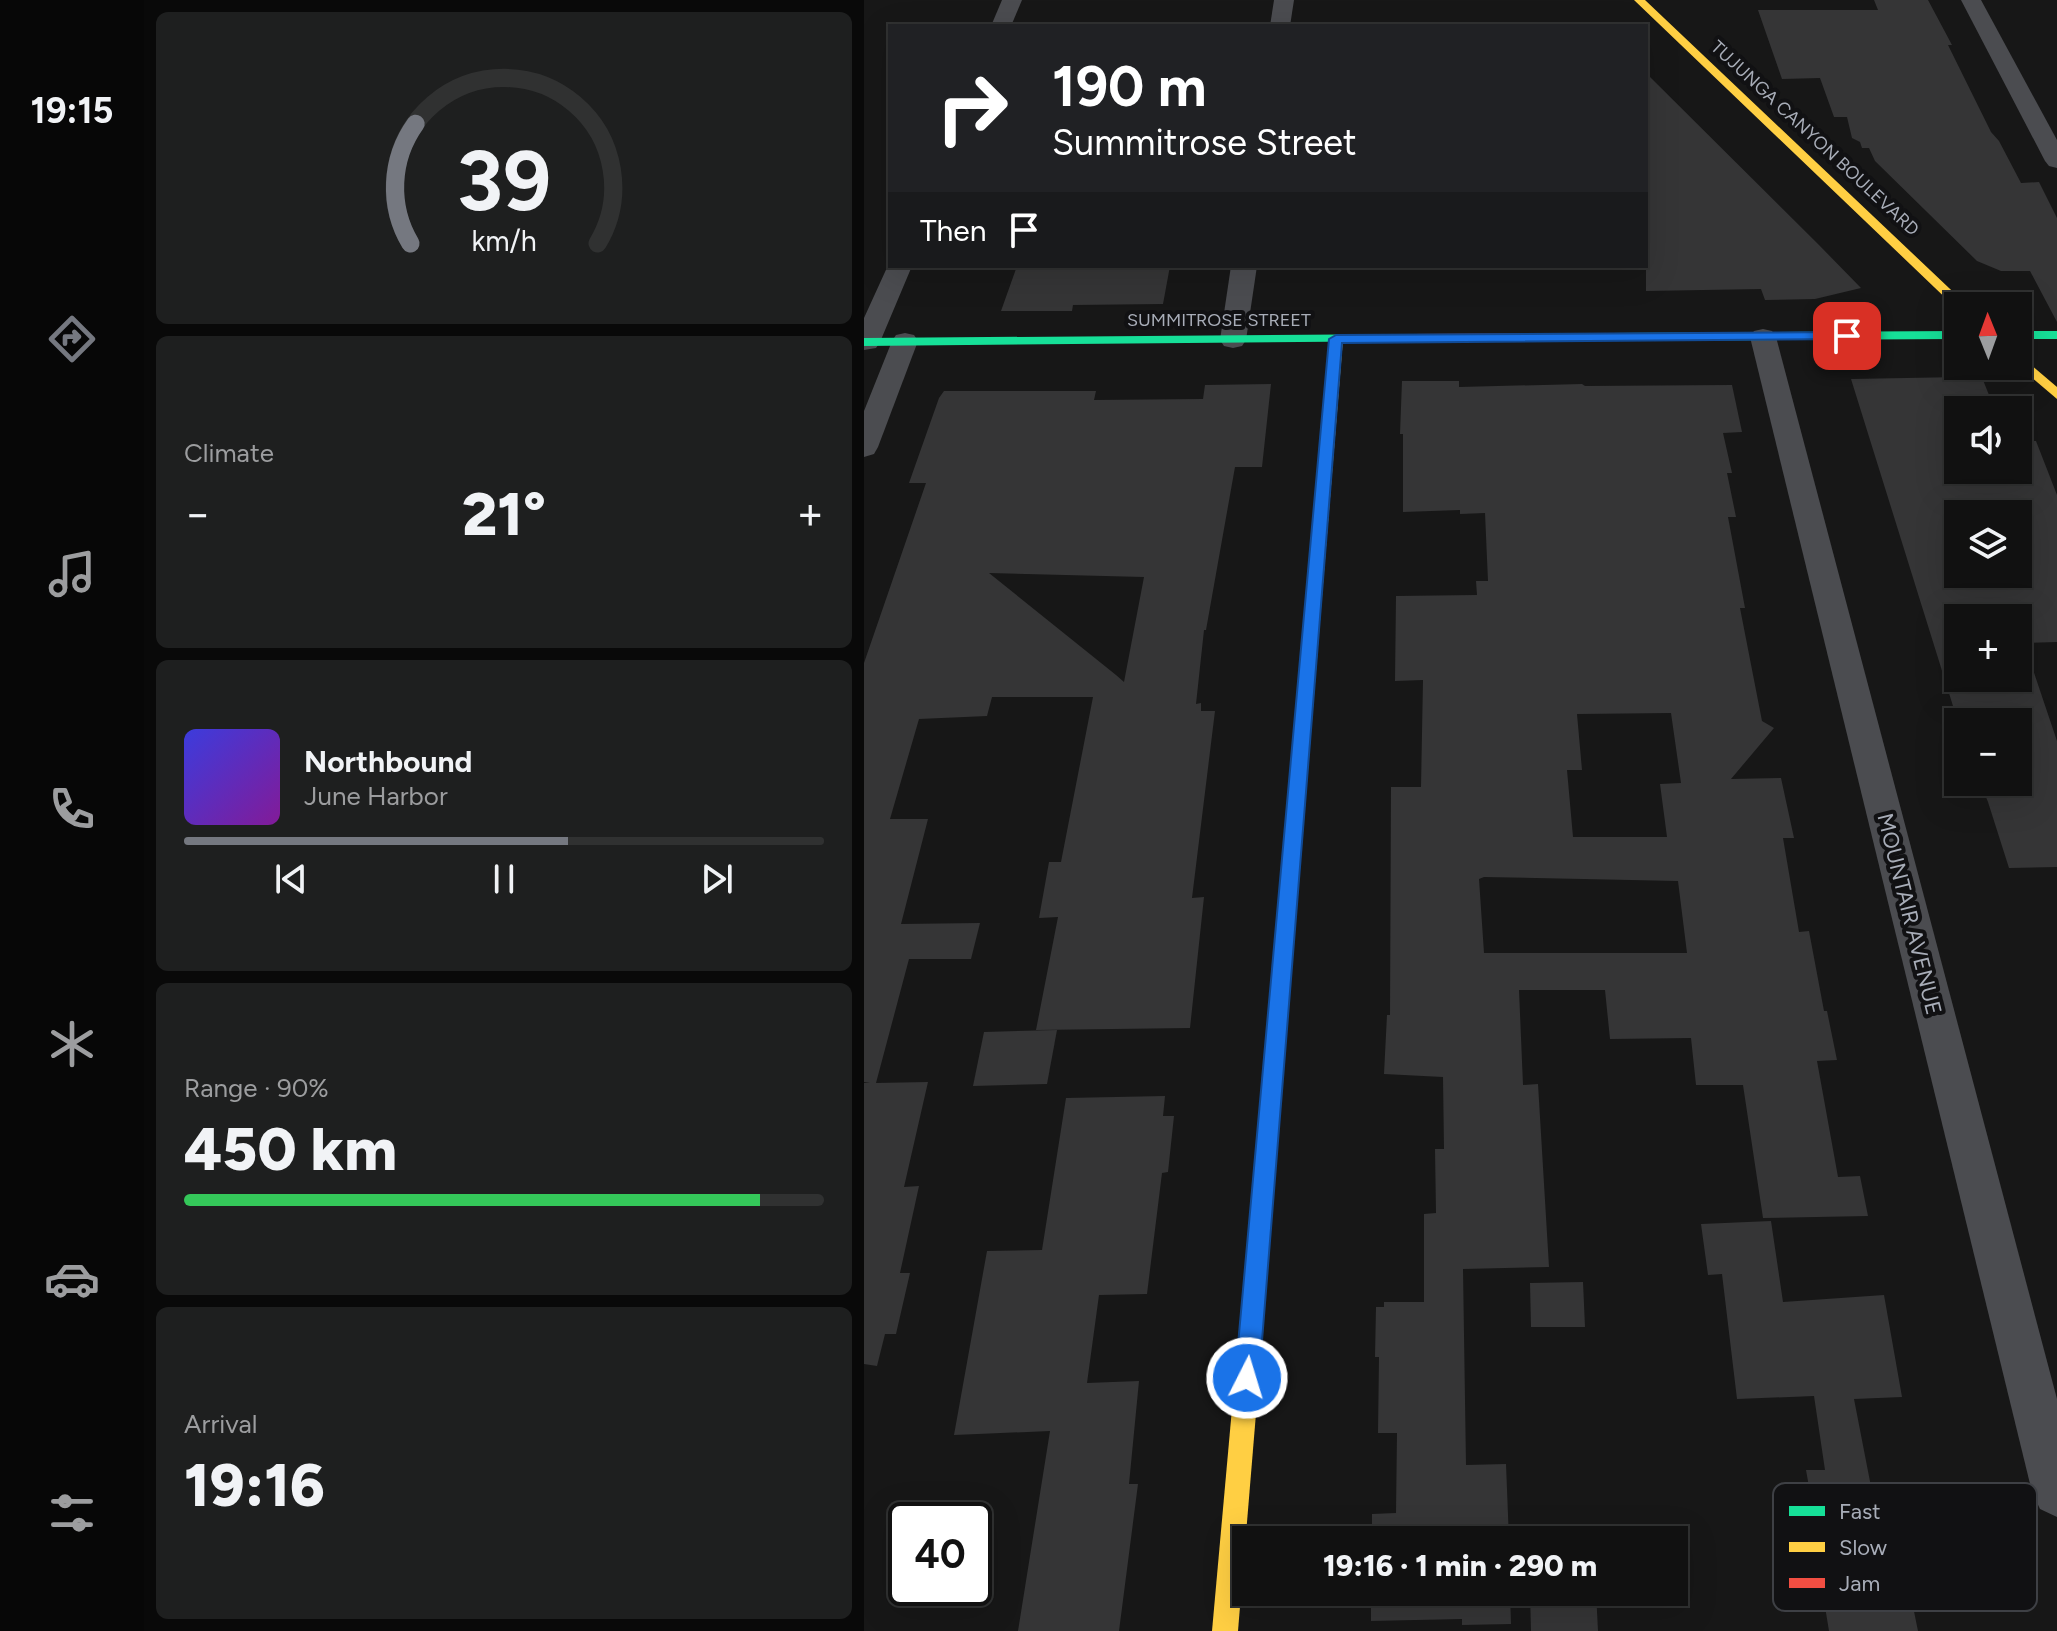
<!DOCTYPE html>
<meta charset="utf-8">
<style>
:root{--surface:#111;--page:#1e1f1f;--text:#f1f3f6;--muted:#9c9d9f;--line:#303131;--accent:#757880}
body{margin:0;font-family:Figtree,sans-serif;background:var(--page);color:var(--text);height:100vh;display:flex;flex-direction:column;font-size:30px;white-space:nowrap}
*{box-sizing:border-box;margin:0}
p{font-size:26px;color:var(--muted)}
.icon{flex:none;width:44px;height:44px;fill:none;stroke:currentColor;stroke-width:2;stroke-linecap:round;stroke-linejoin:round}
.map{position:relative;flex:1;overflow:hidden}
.drawer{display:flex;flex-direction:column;gap:12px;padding:12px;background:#090909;width:720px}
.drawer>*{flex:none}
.hud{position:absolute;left:24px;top:24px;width:760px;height:244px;border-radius:0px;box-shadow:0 8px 32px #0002,0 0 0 2px var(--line);background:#202124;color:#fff;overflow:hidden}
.needle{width:52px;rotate:359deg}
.tools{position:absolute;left:1080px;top:292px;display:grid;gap:16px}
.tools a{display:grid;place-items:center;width:88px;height:88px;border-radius:0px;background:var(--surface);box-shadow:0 8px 32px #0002,0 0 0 2px var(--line);font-size:40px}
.speed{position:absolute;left:24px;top:1502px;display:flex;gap:16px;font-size:40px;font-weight:700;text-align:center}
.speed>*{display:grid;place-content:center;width:104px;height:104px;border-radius:50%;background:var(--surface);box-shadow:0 8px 32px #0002,0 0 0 2px var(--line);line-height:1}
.speed .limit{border:4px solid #111;border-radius:12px;background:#fff;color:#111}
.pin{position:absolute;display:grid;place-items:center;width:68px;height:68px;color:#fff;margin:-34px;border-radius:16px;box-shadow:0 4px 12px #0006}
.me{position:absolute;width:88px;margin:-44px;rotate:5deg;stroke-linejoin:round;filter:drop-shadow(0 0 6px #0008)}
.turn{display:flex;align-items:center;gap:28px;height:168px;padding:0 32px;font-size:36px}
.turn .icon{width:104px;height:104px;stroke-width:2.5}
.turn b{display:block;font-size:56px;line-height:68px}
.then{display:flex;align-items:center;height:76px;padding:0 32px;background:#0003;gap:16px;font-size:30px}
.big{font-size:60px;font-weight:800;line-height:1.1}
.drawer .tile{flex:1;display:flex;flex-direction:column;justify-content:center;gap:12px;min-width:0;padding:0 28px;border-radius:12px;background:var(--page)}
.drawer .dial{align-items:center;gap:0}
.dial svg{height:208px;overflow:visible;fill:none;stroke:var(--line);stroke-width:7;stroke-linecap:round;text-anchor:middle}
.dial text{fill:var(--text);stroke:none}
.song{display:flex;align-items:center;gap:24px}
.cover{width:96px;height:96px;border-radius:12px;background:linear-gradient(135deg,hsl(240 70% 55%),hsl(290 70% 35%))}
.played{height:8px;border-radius:4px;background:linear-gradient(90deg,var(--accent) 60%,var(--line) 60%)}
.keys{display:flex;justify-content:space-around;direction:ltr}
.heat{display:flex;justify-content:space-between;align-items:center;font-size:44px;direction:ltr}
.charge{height:12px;border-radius:6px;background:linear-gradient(90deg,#34c759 90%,var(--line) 0)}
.trip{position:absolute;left:368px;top:1526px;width:456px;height:80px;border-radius:0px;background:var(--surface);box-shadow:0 8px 32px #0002,0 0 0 2px var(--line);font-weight:800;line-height:80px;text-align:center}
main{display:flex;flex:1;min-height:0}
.menu{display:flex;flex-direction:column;width:144px;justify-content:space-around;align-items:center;background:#070707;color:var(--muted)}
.menu .icon{width:56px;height:56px}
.menu .selected{color:var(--accent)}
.menu b{font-size:36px;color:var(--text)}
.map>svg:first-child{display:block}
</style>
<main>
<nav class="menu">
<b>19:15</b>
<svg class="icon selected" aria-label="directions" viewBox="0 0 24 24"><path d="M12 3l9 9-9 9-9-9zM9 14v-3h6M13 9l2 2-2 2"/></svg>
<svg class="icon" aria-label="music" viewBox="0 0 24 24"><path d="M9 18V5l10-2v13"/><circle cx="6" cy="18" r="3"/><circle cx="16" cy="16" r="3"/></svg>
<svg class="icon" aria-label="phone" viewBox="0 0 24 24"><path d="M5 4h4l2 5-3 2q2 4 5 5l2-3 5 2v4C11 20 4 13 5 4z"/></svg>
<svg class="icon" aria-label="climate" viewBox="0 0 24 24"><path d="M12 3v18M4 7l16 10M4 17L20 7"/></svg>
<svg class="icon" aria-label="car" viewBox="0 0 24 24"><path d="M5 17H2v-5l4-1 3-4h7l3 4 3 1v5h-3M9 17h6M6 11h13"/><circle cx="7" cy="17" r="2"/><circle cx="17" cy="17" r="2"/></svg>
<svg class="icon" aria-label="filters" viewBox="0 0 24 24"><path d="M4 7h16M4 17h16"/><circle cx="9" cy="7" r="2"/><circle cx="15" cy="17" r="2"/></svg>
</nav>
<section class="drawer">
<div class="tile dial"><svg viewBox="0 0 100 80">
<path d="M14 69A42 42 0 1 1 86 69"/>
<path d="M14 69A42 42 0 0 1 16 23" stroke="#757880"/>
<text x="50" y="56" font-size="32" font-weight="700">39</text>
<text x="50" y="72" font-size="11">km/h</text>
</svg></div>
<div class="tile"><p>Climate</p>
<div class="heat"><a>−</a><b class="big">21°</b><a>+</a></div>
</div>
<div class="tile">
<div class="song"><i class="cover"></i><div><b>Northbound</b><p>June Harbor</p></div></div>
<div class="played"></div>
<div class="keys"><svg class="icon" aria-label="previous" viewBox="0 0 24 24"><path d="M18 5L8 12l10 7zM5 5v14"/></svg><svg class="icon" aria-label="pause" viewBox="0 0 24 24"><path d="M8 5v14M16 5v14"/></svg><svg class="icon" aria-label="next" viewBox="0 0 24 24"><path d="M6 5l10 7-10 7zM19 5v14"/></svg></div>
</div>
<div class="tile"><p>Range · 90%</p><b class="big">450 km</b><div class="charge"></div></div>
<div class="tile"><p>Arrival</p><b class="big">19:16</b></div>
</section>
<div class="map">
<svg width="1193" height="1631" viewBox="0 0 1193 1631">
<rect width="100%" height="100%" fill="#171717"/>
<g fill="#353536" fill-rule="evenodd">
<polygon points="1010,0 1064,0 1088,45 1084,45 1127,132 1135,141 1157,183 1175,182 1193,218 1193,322 1166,271 1137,271 1113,261 1011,161 1005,148 998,148 996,142 988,138 983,117 970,117 956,78 918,79 894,10 1014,10"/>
<polygon points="782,73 955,245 997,288 951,299 901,300 897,289 782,291"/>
<polygon points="153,266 306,266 299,304 209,305 208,311 137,311"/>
<path d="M1097 377 1098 380H1119L1131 410H1094V470H1154V441H1172L1193 495V642L1160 643 1193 741V867L1145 868 1124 802 1117 785 1113 782H1154V722H1094L987 379ZM1094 514H1154V574H1094ZM1094 618H1154V678H1094Z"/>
<path d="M538 381H595V387L718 384 721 386 868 385 878 432 859 433 868 473H863L872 517H864L881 608H876L898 721 910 728 867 779 917 778 930 838H919L935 932 945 931 960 1011H963L973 1060 953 1061 974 1177 996 1176 1004 1216 899 1218 879 1085H832L827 1038 746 1039 741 990H655L659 1085 674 1084 685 1267 599 1269 602 1465 642 1464 645 1540H508V1514L532 1513 533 1433H514L515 1357H511L512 1307H520V1302H560V1214L572 1213 571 1149H580L579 1077 520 1074 523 1015H526L527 787H557L559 680 531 681 532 596 613 595 612 581H624L621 513 596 514V510L539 512V434H536ZM807 713 817 783 796 784 803 837H709L703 770H718L713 714ZM620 877 814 881 823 953H620L615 879Z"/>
<path d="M407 384 398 467H371L342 630H340L332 704 337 703V711H351L328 898 340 897 326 1028 172 1030 194 917 175 918 185 862H197L229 697H128L123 716 55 719 26 819H64L37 924 116 923 107 959H45L12 1083 64 1082 40 1187 55 1186 36 1273H46L32 1334H21L13 1366 0 1364V1083H6L0 1082V663L62 483H45L75 398 80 391H232L230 400 339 399 341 385ZM125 573 280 577 260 682 252 675Z"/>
<polygon points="193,1030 183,1084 109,1086 120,1032"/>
<polygon points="301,1096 299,1116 310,1116 304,1172 298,1173 283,1294 235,1295 223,1383 275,1381 265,1484 274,1484 255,1631 154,1631 186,1431 90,1435 123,1251 178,1250 202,1098"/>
<polygon points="907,1221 919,1302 1020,1295 1038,1397 990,1399 1016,1533 1034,1533 1054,1631 965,1631 955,1570 923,1572 916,1534 953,1532 942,1470 961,1470 950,1396 873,1399 858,1274 844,1275 837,1224"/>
<polygon points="719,1282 721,1327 667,1327 666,1283"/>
<polygon points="507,1592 646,1592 647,1624 598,1625 598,1619 507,1621"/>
<polygon points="666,1592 732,1592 734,1631 667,1631"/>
</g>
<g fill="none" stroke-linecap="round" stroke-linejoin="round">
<g fill="#4b4c50" fill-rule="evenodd">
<polygon points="138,0 158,0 147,26 127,26"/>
<polygon points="410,0 430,0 426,26 406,26"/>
<polygon points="1097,0 1117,0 1193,140 1193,168 1185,166 1181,161"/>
<polygon points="26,261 26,266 48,266 16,342 12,348 0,350 0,318"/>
<polygon points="367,266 393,266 382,340 378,346 369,348 360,346 356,340"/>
<polygon points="899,329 908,331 912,337 1193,1399 1193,1517 1176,1509 1168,1492 886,337 890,331"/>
<polygon points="41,333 50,335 54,341 14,447 10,454 0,457 0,411 28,341 32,335"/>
</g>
<g fill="#16e098" fill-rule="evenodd">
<polygon points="1094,331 1094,339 749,341 742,337 749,333"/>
<rect x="1154" y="331" width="39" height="8"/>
<polygon points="547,334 554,338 552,341 0,346 0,338"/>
<polygon points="451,578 459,584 397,1353 393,1361 385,1365 377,1361 373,1353 443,584"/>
</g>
<g fill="#ffcf43" fill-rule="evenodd">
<polygon points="770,0 781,0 1104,306 1094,306 1093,309"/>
<polygon points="472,335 479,339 459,584 451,590 443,584 465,339"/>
<polygon points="1154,354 1193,387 1193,399 1154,366"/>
<polygon points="385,1341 393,1345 397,1353 374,1631 348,1631 373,1353 377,1345"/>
</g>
<polygon fill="#f24e42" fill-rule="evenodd" points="749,333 754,334 754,340 547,342 540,338 547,334"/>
</g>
<polygon fill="#1a73e8" stroke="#114b97" stroke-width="2" points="983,332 987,333 987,339 478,343 395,1378 392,1386 383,1390 375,1386 371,1378 465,339 472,335"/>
<g text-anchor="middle" stroke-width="8" stroke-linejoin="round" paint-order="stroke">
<g font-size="18" fill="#a8adb8" stroke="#111113">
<text transform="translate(951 138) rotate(43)" y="6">TUJUNGA CANYON BOULEVARD</text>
<text x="355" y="326">SUMMITROSE STREET</text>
</g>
<g font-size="22" fill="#a8adb8" stroke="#111113">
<text transform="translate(1046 914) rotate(76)" y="8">MOUNTAIR AVENUE</text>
</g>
</g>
<rect x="909" y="1483" width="264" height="128" rx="12" fill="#111113" stroke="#3e4045" stroke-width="2"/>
<rect x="925" y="1506" width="36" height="10" fill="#16e098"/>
<rect x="925" y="1542" width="36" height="10" fill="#ffcf43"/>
<rect x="925" y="1578" width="36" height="10" fill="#f24e42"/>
<g font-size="22" fill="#a8adb8">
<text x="975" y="1519">Fast</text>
<text x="975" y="1555">Slow</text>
<text x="975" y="1591">Jam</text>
</g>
</svg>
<div class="tools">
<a><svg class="needle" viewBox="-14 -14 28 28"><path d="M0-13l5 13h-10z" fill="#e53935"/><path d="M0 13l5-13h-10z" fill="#9c9d9f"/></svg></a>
<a><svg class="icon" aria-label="sound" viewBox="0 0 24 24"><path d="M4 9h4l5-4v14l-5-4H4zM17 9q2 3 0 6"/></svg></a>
<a><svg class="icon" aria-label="layers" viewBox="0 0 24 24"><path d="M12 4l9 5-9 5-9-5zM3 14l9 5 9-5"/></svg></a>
<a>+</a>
<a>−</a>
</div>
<div class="speed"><div class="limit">40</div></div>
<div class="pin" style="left:983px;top:336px;background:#d93025"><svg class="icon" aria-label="arrive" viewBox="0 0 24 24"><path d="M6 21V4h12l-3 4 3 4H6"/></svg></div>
<svg class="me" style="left:383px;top:1378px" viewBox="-20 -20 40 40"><circle r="17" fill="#1a73e8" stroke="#fff" stroke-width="3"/><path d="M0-11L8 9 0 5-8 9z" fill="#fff"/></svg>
<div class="trip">19:16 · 1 min · 290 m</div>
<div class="hud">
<div class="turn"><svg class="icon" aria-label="right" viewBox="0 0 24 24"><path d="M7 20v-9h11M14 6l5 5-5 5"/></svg><div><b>190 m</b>Summitrose Street</div></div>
<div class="then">Then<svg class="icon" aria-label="arrive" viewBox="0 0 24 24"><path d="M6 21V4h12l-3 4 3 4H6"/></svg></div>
</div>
</div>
</main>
